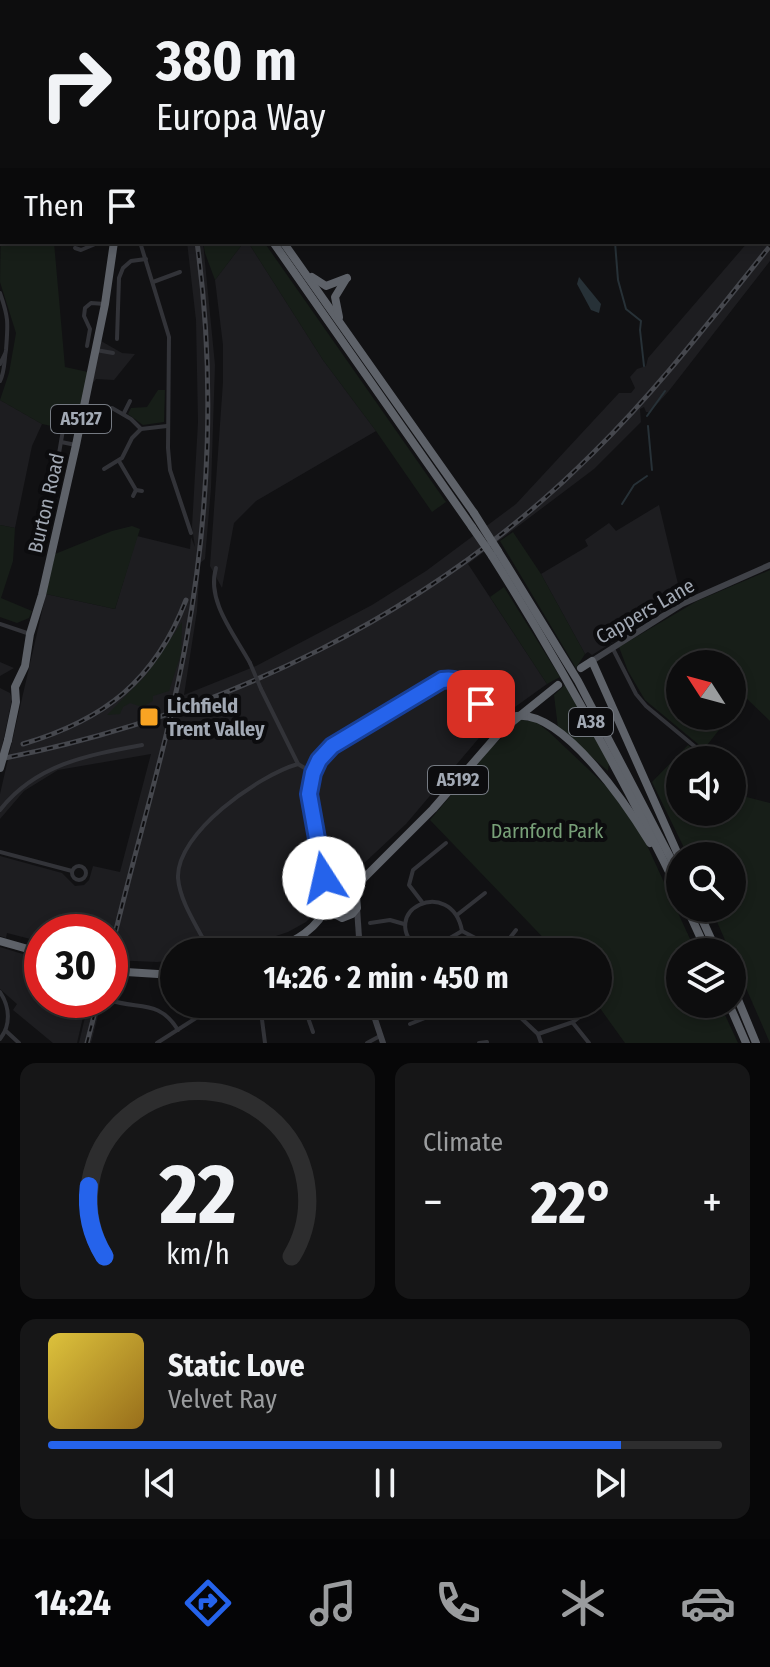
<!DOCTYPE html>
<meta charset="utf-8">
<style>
:root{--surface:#0d0d0e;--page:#161617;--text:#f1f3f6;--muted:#9a9c9e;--line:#2d2d2e;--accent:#2563eb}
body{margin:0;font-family:"Fira Sans Condensed",sans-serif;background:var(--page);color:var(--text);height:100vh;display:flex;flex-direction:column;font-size:30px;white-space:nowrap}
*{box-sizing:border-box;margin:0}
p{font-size:26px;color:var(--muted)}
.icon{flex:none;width:44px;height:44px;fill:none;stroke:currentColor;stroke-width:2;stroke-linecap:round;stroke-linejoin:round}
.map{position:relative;height:1043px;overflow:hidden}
.drawer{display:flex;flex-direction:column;gap:20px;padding:20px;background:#070708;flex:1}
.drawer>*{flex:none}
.hud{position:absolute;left:0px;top:0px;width:770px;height:244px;box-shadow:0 4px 12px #0003,0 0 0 2px var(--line);background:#0d0d0e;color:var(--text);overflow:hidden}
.needle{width:52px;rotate:306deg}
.controls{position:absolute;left:666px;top:650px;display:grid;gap:16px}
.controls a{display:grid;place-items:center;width:80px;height:80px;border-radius:50%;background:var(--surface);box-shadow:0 4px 12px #0003,0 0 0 2px var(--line);font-size:40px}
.speed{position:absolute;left:24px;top:914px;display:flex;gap:16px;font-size:40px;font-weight:700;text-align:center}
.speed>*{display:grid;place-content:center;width:104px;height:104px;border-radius:50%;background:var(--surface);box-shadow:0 4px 12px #0003,0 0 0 2px var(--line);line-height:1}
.speed .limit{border:12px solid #d22;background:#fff;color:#111}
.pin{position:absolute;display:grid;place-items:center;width:68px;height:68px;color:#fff;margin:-34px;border-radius:16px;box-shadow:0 4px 12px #0006}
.me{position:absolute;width:88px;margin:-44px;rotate:350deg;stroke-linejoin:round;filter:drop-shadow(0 0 6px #0008)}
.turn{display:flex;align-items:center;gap:28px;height:168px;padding:0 24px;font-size:36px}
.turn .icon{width:104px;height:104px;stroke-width:2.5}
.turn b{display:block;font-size:56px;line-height:68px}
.then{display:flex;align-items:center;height:76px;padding:0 24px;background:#0003;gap:16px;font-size:30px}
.big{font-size:60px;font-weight:700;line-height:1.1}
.drawer .tile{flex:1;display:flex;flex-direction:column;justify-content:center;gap:12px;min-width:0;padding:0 28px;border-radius:16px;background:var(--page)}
.drawer .dial{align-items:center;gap:0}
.dial svg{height:208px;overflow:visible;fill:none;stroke:var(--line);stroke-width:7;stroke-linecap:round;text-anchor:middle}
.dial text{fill:var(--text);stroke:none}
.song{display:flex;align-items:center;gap:24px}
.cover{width:96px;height:96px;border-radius:12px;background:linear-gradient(135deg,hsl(50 70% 55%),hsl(40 70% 35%))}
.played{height:8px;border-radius:4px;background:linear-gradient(90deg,var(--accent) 85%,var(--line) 85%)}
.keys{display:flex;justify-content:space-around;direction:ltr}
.heat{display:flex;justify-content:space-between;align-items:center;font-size:44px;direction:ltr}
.drawer .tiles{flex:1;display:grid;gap:20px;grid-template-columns:1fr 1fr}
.tile:last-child{grid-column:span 2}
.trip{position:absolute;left:160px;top:938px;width:452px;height:80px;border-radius:40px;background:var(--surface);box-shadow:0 4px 12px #0003,0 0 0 2px var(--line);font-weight:700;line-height:80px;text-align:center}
.menu{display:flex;height:128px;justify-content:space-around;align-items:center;background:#050506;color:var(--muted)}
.menu .icon{width:56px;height:56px}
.menu .active{color:var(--accent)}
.menu b{font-size:36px;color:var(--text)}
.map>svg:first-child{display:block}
</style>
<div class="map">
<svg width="770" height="1043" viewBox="0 0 770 1043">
<rect width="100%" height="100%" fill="#111113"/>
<g fill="#1d1d20">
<polygon points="770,215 770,261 668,392 650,412 646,412 644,407 640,409 641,422 594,469 468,564 547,684 490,725 406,824 345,881 329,881 323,843 325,842 316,797 302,809 317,889 317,911 306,922 288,932 234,950 174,952 174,960 157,962 110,960 110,932 42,932 42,942 7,933 6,938 0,936 0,856 62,873 75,886 84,885 89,880 93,866 120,872 151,754 58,770 24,791 0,819 0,794 46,594 115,609 137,536 190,549 191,537 195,547 192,527 198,422 196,320 187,242 203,242 215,365 211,488 205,559 200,563 197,611 184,695 256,666 372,605 426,571 516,504 619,393 631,393 635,388 630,377 637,369 646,366 648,358 748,242 768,242"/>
<polygon points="244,242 248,242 323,360 376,431 256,501 234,523 222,588 210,566 223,382 223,345 215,280"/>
<polygon points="101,341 122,353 135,354 114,380 96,379 92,384"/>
<polygon points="0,400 42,424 32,446 15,528 0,525"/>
<polygon points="659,505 678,584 675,603 592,655 588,652 585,654 541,574 588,546 585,540 609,523 616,531"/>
<polygon points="0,662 14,668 0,676 0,688 10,693 12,699 0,756"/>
<polygon points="0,947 42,960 42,1000 87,1000 77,1043 53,1043 13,1010 17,1004 0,989"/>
<polygon points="89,1000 102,1000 91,1043 79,1043"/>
</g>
<g fill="#171e18">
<polygon points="2,159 2,242 54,242 65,367 88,372 75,431 42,424 0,400 9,373 16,333 0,282"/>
<polygon points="203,242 244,242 215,280 205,253"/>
<polygon points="248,242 264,242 446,502 432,512 376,431 323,360"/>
<polygon points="158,390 165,390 164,422 143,425 128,414 131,408 147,407"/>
<polygon points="0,525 15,528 13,561 1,598 32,611 29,618 17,623 0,617"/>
<polygon points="132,526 140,529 115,609 46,594 55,554 112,531"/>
<polygon points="513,532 541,574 585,654 576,668 500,541"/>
<polygon points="770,570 770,721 745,697 732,713 732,664 680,664 680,716 730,716 704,749 645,700 628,671 619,647 697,601"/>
<polygon points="504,587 560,677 547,684 490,597"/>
<polygon points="182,622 181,654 169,691 153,696 153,701 142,707 130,703 123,707 120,714 107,715 146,675"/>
<polygon points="565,685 609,762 608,771 558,728 554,695"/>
<polygon points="520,720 535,721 549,732 606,786 640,830 696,952 680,952 680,1004 720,1004 738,1043 625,1043 597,1004 598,952 557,952 430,820 491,748"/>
<polygon points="688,745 707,760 680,760 680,812 732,812 732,784 736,790 735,794 770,803 770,1043 711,908 732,908 732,856 688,856 652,782"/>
</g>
<polygon fill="#273137" points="579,277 601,304 599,313 591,310 577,284"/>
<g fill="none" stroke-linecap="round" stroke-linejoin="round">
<g stroke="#273137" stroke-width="2">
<polyline points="687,2 687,0"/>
<polyline points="615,242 618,280 626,309 641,321 640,330 644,366"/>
<polyline points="647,416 665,391"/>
<polyline points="648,426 652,470"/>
<polyline points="622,504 634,485 647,476"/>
</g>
<g stroke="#323338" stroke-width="4">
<polyline points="0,70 2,68"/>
<polyline points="0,156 2,155"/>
<polyline points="140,242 169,337 168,448 170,470 191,533"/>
<polyline points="75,248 81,250 100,242"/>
<polyline points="153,282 180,272"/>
<path d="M0 293C9 319 8 323 6 350 4 361 5 371 0 381"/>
<polyline points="117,339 119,278 123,268 131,261 146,259"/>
<polyline points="87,346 90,329 84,316 85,308 91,303 105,304"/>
<polyline points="96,350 113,353"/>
<polyline points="0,364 5,354"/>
<polyline points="112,408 131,419 141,429"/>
<polyline points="124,413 130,401"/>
<polyline points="61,442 76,445"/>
<polyline points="119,461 136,490"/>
<polyline points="57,465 63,430"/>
<polyline points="104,469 122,458 132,438 141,429 167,426"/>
<polyline points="133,496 136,490 142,491"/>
<path d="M216 568C206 601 235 635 250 663"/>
<polyline points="0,624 30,634"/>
<polyline points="612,647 636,694 646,706 711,760"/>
<polyline points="261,689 298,764 313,773"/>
<path d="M0 810C36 764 88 755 142 745"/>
<polyline points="0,852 72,871"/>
<circle cx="79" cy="873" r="7"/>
<path d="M327 898C325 879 321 860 317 841 310 801 302 780 332 746L442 680C467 676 474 695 487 712"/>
<polyline points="422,902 409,885 413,870 446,843"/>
<polyline points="457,915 485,893"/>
<polyline points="370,923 390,920 404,924"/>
<path d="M210 952C199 929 180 903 178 878 176 833 259 775 298 764"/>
<path d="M420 952C373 910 452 875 462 931"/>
<polyline points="434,952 438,945 462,931 481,941 490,952"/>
<polyline points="491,952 506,943 516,930"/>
<path d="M0 992C10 1007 11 1025 0 1039"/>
<path d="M109 1000C139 1010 159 999 178 1030"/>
<polyline points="104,1003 106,1000"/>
<polyline points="201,1004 207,1012"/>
<polyline points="260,1004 265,1043"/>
<polyline points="506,1004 538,1034 541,1043"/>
<polyline points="262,1010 297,1014 321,1004"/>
<polyline points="435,1010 448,1008 453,1004"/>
<polyline points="306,1012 313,1032"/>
<polyline points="573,1023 589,1043"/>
<polyline points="410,1024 430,1016 435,1010 435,1004"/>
<polyline points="6,1031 19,1043"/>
<polyline points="538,1034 573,1022 591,1008"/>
<polyline points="157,1043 218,1004"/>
<polyline points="367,1043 380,1036"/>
<polyline points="479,1043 487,1042"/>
</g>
<g stroke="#404248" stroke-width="6">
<polyline points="592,661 682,604 770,565"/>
<polyline points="357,908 360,952"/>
<polyline points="370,1004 383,1043"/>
</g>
<g stroke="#5e6269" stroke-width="8">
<polyline points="84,0 85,2"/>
<polyline points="106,0 107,2"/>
<polyline points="116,0 117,2"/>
<polyline points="273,242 472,527"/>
<polyline points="283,242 474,513"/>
<polyline points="312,277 326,286 347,278"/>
<polyline points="339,317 335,297 346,279"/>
<polyline points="498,551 578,681 680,876"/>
<path d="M492 556C561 665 623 778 680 894"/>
<polyline points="581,668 592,661 680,859"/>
<path d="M517 716C564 711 628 807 650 843"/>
<polyline points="8,740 16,702 15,687 25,666 30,634 42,595 76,445 105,304 114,242"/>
<polyline points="356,896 344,888 334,890 328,901 331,912 342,918 352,914 357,908 356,896 362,880 433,809 501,731 558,685"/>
<polyline points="687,908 707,952"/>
<polyline points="697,908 717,952"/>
<polyline points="0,941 42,953"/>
<path d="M270 952C295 941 319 929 328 903"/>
<polyline points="110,971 174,975"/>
<polyline points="732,985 756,1043"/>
<polyline points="729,1004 746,1043"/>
</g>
<defs>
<g id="rail">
<polyline points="164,0 165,2"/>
<polyline points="768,230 770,228"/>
<path d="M23 744C104 720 155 681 186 600"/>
<path d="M0 759C222 715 432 614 593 453 658 389 713 317 770 246"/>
<path d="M110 955C134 851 167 748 186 642 210 512 215 373 197 242"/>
<polyline points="87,1043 98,1000"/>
</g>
</defs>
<use href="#rail" stroke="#45474d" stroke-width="5"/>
<use href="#rail" stroke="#0c0c0e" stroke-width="2" stroke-dasharray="6" stroke-linecap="butt"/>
<polyline stroke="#323338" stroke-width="4" points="250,663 261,689"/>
<g stroke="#5e6269" stroke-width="8">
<polyline points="474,513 498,551"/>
<polyline points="472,527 492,556"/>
<polyline points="0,768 8,740"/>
</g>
</g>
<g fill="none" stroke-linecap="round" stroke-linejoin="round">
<defs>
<path id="route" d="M324 878 309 794 313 773 319 760 332 746 442 680C463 677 471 688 481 704"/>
</defs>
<use href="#route" stroke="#184099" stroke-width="20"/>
<use href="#route" stroke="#2563eb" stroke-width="14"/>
</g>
<rect fill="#f9a423" stroke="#0c0c0e" stroke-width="3" x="139" y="707" width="20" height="20" rx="4"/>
<g text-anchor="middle" stroke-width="8" stroke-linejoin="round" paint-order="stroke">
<g fill="#0c0c0e" stroke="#757a82" stroke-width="2">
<rect x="51" y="405" width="60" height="28" rx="6"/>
<rect x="569" y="708" width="44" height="28" rx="6"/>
<rect x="428" y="766" width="60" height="28" rx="6"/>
</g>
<g font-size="18" font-weight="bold" fill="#a2a9b4">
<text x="81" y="425">A5127</text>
<text x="591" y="728">A38</text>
<text x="458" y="786">A5192</text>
</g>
<g font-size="20" fill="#a2a9b4" stroke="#0c0c0e">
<text transform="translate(46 503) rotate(-77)" y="7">Burton Road</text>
<text transform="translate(645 611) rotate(-30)" y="7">Cappers Lane</text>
</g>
<g font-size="20" font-weight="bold" fill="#a2a9b4" stroke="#0c0c0e" text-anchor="start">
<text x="167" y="713">Lichfield<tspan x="167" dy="23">Trent Valley</tspan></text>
</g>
<g font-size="20" fill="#78a078" stroke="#0c0c0e">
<text x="547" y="838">Darnford Park</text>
</g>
</g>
</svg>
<div class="controls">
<a><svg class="needle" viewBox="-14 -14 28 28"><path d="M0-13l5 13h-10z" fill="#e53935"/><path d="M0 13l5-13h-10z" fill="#9a9c9e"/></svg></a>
<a><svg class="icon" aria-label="sound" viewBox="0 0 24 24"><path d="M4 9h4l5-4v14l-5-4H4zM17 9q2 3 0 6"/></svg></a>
<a><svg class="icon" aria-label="search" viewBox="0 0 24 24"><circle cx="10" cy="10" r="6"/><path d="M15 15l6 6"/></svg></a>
<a><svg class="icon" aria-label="layers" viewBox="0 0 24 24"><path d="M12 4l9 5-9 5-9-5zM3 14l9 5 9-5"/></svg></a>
</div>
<div class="speed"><div class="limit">30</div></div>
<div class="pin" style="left:481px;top:704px;background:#d93025"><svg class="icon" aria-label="arrive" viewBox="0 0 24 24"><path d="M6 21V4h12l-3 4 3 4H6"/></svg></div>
<svg class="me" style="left:324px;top:878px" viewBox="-20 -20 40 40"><circle r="19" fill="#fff"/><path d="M0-13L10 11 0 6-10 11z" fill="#2563eb"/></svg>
<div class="trip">14:26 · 2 min · 450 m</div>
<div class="hud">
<div class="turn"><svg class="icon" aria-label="right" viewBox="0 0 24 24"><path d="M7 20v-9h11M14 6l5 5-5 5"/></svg><div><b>380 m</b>Europa Way</div></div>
<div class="then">Then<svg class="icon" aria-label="arrive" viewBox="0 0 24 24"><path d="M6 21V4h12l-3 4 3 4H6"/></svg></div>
</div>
</div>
<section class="drawer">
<div class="tiles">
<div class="tile dial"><svg viewBox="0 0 100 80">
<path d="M14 69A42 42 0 1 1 86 69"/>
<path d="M14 69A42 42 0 0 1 8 42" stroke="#2563eb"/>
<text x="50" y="56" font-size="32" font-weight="700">22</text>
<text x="50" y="72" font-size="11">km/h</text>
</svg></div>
<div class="tile"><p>Climate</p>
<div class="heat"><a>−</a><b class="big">22°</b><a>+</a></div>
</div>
<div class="tile">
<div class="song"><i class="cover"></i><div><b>Static Love</b><p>Velvet Ray</p></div></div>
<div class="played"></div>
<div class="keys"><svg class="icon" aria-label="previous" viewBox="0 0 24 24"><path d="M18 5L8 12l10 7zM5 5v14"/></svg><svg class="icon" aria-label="pause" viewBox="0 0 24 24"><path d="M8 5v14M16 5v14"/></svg><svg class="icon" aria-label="next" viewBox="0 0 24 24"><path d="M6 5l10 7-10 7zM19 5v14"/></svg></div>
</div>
</div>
</section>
<nav class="menu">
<b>14:24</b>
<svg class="icon active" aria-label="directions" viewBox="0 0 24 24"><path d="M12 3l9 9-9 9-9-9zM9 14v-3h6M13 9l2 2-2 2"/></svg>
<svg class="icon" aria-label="music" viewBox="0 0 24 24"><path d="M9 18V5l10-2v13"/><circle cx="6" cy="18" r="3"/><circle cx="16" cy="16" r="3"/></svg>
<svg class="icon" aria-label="phone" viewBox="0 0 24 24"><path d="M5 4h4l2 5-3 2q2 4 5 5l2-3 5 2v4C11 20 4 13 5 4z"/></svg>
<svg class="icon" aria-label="climate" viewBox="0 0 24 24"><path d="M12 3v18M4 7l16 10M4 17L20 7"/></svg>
<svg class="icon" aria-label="car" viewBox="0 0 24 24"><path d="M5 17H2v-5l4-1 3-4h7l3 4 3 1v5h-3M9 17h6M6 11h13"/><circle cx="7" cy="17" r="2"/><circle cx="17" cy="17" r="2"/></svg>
</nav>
